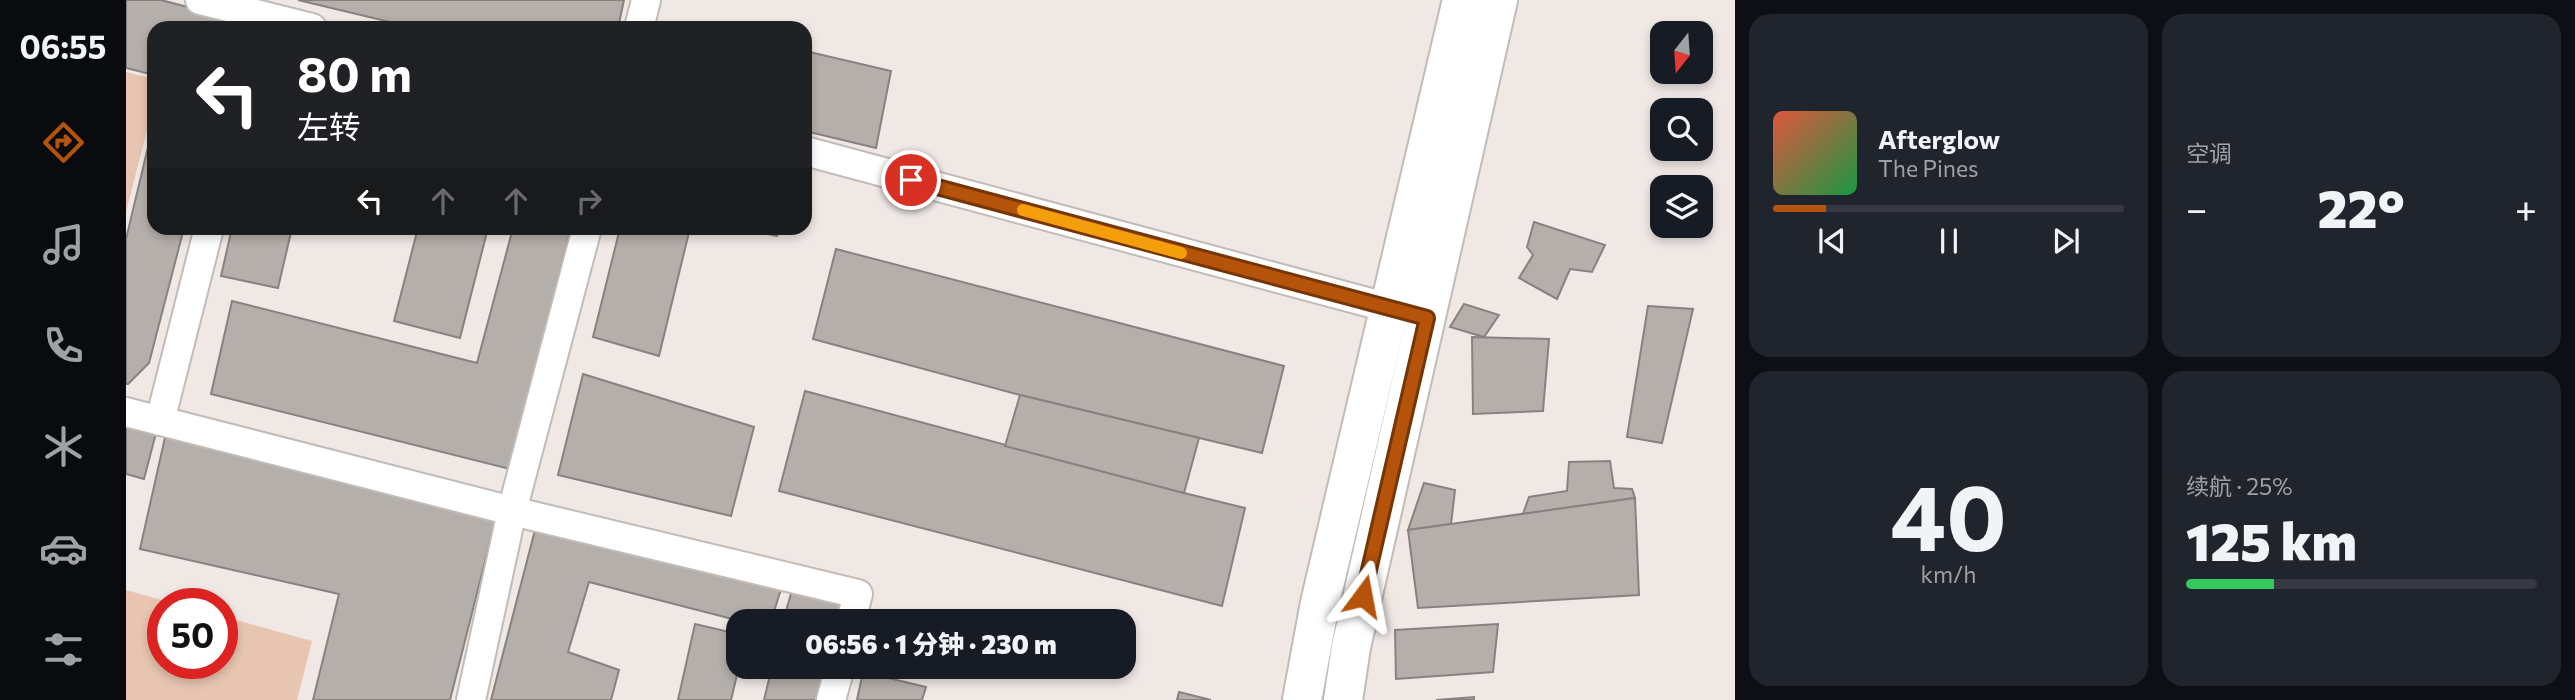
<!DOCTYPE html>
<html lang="zh">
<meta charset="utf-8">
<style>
:root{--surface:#171b24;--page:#20242c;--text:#f1f3f6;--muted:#9ea1a6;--line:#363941;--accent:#b45309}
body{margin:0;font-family:Commissioner,"Noto Sans SC",sans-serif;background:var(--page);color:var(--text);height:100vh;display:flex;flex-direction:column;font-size:26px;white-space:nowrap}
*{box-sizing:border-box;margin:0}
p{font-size:23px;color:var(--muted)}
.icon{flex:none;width:38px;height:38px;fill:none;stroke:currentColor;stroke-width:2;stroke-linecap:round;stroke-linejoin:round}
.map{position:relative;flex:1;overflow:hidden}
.drawer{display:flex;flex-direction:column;gap:14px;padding:14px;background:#0d0f14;width:840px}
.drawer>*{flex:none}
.top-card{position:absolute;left:21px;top:21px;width:665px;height:214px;border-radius:21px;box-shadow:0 4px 10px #0003;background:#202124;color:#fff;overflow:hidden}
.needle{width:46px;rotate:197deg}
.buttons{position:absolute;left:1524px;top:21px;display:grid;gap:14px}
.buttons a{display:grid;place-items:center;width:63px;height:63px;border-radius:14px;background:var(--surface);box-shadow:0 4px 10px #0003;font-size:35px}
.speed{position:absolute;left:21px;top:588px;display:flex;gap:14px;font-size:35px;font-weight:700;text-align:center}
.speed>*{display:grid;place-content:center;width:91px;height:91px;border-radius:50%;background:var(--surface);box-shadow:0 4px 10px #0003;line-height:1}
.speed .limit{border:10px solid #d22;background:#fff;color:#111}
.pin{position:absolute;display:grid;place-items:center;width:60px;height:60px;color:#fff;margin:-30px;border:4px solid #fff;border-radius:50%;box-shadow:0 2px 7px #0007}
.me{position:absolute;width:77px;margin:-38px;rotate:13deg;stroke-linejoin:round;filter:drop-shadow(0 0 5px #0008)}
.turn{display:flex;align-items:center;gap:24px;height:147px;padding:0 35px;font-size:32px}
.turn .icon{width:91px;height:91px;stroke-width:2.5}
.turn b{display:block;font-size:49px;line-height:60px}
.lanes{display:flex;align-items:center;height:66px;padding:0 35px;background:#0003;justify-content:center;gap:35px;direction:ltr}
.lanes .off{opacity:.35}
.big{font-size:52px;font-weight:800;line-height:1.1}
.drawer .widget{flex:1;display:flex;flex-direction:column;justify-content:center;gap:10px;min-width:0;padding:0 24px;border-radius:21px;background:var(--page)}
.drawer .dial{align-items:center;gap:0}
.dial b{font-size:91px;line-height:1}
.song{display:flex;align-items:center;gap:21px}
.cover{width:84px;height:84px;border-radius:10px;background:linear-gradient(135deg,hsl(10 70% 55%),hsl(140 70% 35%))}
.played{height:7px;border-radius:4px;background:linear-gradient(90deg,var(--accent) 15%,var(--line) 15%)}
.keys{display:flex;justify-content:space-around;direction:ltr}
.heat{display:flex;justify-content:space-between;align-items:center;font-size:38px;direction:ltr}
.charge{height:10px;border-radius:5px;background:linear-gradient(90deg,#34c759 25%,var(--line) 0)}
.drawer .tiles{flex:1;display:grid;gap:14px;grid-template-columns:repeat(2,1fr)}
.trip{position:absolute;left:600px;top:609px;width:410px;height:70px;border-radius:21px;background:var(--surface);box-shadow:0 4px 10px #0003;font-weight:800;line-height:70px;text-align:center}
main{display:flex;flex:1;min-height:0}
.tabs{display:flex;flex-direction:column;width:126px;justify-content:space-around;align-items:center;background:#090b0e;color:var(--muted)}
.tabs .icon{width:49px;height:49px}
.tabs .on{color:var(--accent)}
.tabs b{font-size:32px;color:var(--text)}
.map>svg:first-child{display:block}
</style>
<main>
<nav class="tabs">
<b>06:55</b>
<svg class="icon on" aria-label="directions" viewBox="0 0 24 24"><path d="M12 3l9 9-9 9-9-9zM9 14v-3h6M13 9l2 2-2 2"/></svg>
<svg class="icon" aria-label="music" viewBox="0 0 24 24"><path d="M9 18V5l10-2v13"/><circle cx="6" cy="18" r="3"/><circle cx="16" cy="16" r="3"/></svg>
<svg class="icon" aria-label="phone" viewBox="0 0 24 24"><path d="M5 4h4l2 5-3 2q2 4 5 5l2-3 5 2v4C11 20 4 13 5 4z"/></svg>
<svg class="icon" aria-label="climate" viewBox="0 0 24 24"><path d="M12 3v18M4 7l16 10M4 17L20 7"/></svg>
<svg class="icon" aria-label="car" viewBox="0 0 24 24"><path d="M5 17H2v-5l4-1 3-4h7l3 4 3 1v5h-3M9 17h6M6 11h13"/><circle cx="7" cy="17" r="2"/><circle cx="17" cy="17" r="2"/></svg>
<svg class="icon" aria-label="filters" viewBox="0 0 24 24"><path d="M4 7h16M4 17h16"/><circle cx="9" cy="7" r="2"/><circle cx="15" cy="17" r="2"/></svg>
</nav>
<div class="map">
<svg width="1609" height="700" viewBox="0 0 1609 700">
<rect width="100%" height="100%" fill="#efe8e5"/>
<g fill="#e8c5b1">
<polygon points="0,72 28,79 28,103 0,212"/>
<polygon points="0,590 50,604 37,604 37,663 96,663 96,616 186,641 171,700 0,700"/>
</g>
<g fill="#b5afab" stroke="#88827f" stroke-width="2">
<polygon points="0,0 35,0 111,20 109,28 28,28 28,75 0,68"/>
<polygon points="172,0 498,0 492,28 289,28"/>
<polygon points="679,51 765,71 750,148 679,131"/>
<polygon points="28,122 28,228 58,228 23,363 2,384 0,384 0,239"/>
<polygon points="1408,222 1479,245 1466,272 1444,269 1431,299 1393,278 1407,255 1401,247"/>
<polygon points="106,228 166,228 152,288 95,276"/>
<polygon points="234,228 259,228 257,234"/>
<polygon points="292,228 362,228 334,338 268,321"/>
<polygon points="387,228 445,228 384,469 85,394 106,301 351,363"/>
<polygon points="494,228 564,228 533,356 467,337"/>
<polygon points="615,228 653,228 651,236"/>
<polygon points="710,249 1158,366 1136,453 894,395 687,339"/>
<polygon points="1338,304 1373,315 1358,337 1324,327"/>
<polygon points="1522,306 1567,309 1536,443 1501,437"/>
<polygon points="1346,337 1423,339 1417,411 1347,414"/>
<polygon points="457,374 628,427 605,516 432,475"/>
<polygon points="679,391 1058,493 1119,508 1096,606 653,491"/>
<polygon points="894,395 1073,438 1058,493 879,446"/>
<polygon points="0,425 30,433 18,479 0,474"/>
<polygon points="40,433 370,518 324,700 187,700 213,594 14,549"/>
<polygon points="1484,461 1488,488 1506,489 1509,498 1397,514 1403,497 1441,491 1443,462"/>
<polygon points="1298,483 1329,490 1325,524 1282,530"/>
<polygon points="1509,498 1513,595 1292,608 1282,530"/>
<polygon points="409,530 656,586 645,621 614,621 463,582 442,652 493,670 485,700 365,700"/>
<polygon points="667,587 719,602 715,621 657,621"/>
<polygon points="569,624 612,634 613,667 605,700 552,700"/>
<polygon points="1372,624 1367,672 1270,679 1269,630"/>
<polygon points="646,667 703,667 695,700 638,700"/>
<polygon points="737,672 800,687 796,700 731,700"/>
<polygon points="1053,692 1085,700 1051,700"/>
<polygon points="1348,697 1348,700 1310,700"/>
</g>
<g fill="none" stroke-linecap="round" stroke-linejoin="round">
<defs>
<g id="minor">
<polyline points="74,0 186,28"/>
<polyline points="513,28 520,0"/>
<polyline points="679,151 1282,313"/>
<polyline points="0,412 386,511 732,594 725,621"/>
<polyline points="34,421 83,228"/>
<polyline points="345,700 386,511 461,228"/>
<polyline points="705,700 714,667"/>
</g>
<g id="secondary">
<polyline points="1176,700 1194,603 1336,0"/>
<polyline points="1217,700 1225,647 1372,0"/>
</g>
</defs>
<use href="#minor" stroke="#c2bcb8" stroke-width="32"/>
<use href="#secondary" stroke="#c2bcb8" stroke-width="42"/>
<use href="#minor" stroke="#fff" stroke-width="28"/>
<use href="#secondary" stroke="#fff" stroke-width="38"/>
</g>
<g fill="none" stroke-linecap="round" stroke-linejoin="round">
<defs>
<polyline id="route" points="785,180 1301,318 1237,596"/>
</defs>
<use href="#route" stroke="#753606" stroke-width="18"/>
<use href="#route" stroke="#b45309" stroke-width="12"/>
<polyline stroke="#f59e0b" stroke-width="12" points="897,210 1055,253"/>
</g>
</svg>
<div class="buttons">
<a><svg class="needle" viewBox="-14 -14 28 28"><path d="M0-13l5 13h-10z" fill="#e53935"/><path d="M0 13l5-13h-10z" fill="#9ea1a6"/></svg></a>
<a><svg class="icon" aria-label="search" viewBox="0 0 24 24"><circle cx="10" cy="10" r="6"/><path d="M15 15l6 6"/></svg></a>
<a><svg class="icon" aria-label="layers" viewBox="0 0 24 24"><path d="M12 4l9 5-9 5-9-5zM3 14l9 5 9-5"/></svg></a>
</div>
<div class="speed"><div class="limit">50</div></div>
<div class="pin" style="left:785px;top:180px;background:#d93025"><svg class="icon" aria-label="arrive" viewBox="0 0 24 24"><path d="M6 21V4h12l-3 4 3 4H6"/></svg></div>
<svg class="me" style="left:1237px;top:596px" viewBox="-20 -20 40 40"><path d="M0-17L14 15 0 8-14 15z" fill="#b45309" stroke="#fff" stroke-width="4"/></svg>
<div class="trip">06:56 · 1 分钟 · 230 m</div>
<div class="top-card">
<div class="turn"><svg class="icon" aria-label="left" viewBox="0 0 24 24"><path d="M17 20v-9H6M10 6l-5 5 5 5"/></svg><div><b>80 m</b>左转</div></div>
<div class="lanes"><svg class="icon" aria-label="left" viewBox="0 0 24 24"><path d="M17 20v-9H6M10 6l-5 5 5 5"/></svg><svg class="icon off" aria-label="ahead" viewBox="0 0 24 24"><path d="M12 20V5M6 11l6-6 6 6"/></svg><svg class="icon off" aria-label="ahead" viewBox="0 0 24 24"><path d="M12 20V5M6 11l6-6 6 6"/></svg><svg class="icon off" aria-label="right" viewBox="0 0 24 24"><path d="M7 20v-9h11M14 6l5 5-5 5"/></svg></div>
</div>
</div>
<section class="drawer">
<div class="tiles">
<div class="widget">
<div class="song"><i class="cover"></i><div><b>Afterglow</b><p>The Pines</p></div></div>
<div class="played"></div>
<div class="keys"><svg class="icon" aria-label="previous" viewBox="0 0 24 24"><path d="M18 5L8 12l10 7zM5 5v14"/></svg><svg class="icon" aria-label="pause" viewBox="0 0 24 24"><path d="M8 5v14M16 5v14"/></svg><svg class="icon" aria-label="next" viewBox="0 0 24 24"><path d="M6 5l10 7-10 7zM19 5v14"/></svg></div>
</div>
<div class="widget"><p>空调</p>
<div class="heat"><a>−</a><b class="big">22°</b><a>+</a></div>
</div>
<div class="widget dial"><b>40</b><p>km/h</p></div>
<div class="widget"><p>续航 · 25%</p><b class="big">125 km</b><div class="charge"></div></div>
</div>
</section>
</main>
